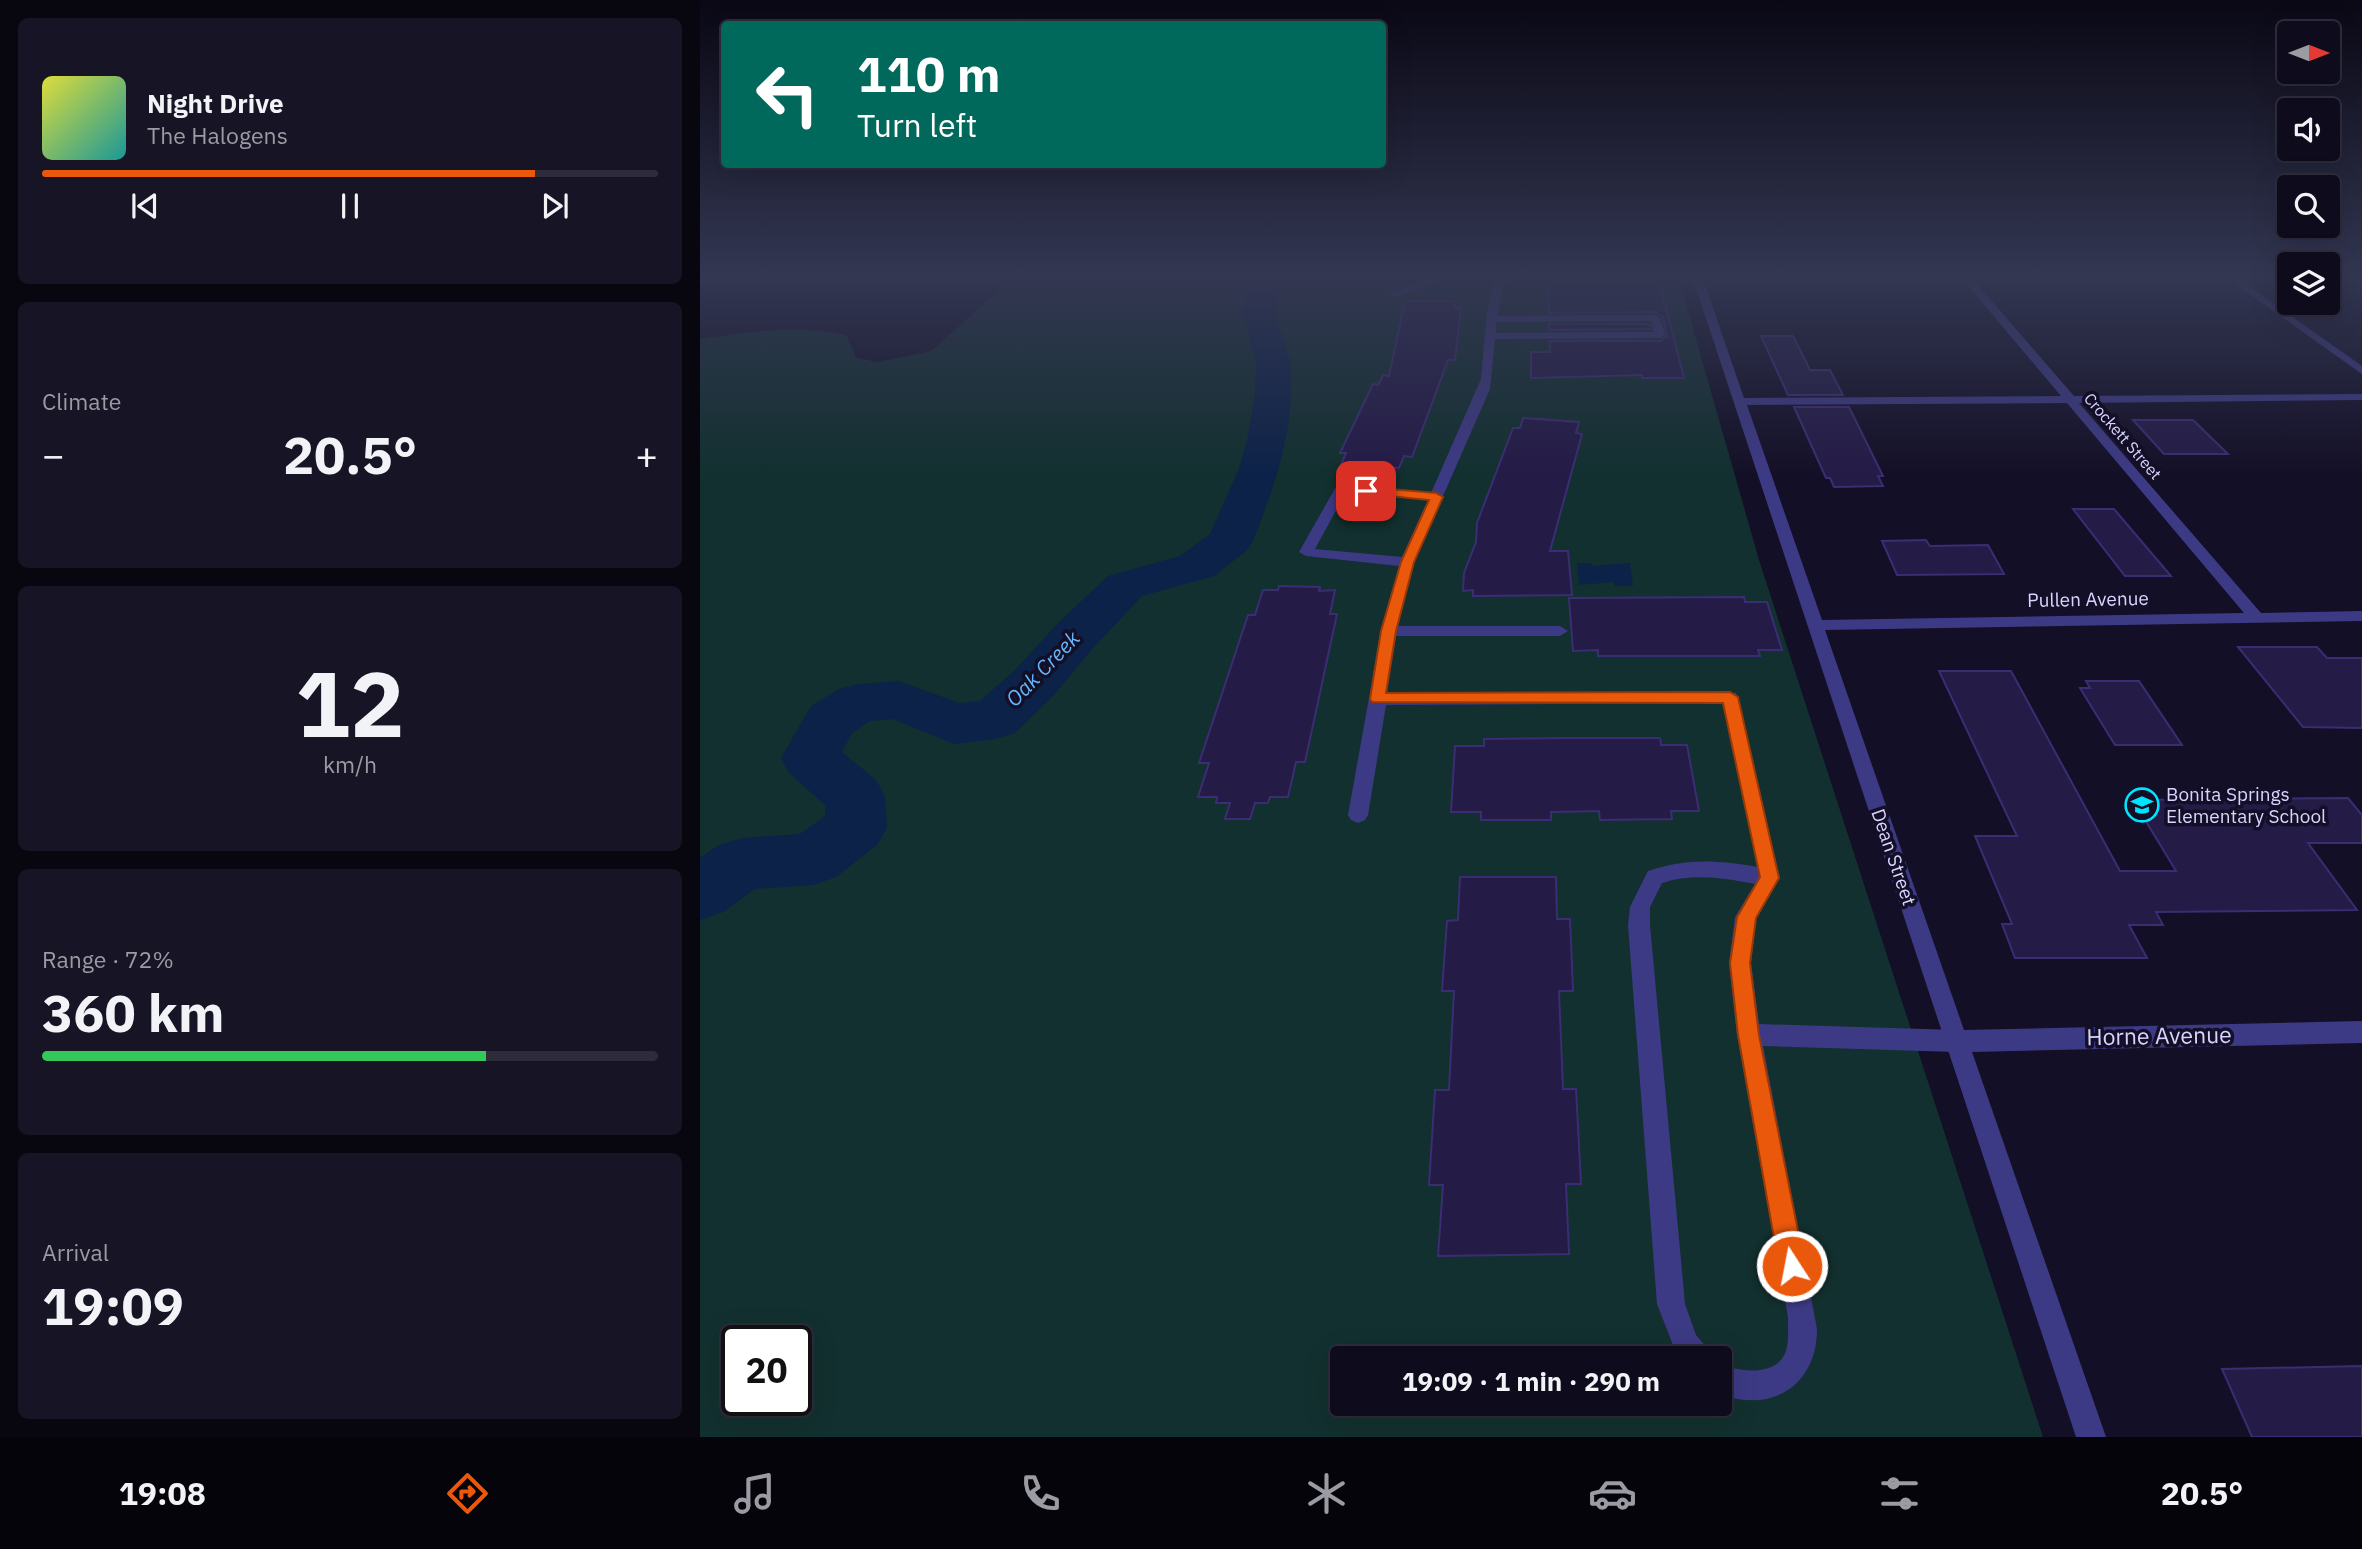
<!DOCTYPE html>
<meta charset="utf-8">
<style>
:root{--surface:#0e0b1c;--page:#171425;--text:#f1f3f6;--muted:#9b9ba3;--line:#2e2b3b;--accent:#ea580c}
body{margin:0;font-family:"IBM Plex Sans",sans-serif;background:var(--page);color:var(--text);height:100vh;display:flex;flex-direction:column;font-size:26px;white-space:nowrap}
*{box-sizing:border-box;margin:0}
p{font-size:23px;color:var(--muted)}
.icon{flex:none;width:38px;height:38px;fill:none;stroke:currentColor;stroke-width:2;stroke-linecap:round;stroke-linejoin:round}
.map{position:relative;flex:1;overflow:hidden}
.panel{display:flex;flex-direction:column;gap:18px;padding:18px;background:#08060f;width:700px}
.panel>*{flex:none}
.guide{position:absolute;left:21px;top:21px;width:665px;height:147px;border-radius:7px;box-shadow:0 7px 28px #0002,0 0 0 2px var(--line);background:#00695c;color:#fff;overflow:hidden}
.needle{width:46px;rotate:90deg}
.fabs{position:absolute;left:1577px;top:21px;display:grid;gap:14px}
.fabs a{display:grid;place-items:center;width:63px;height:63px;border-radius:7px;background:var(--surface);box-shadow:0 7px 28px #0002,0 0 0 2px var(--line);font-size:35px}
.speed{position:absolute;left:21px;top:1325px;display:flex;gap:14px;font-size:35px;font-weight:700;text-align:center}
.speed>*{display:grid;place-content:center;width:91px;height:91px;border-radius:50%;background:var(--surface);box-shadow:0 7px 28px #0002,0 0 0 2px var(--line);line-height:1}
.speed .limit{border:4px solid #111;border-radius:10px;background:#fff;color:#111}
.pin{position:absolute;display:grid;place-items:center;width:60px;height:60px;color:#fff;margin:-30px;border-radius:14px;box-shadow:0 4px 10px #0006}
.me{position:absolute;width:77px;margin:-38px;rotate:349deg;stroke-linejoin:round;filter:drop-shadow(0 0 5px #0008)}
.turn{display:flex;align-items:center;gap:24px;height:147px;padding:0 21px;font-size:32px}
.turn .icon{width:91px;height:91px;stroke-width:2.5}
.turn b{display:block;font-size:49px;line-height:60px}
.big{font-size:52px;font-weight:700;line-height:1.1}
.panel .tile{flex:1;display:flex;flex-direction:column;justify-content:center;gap:10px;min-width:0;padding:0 24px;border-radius:10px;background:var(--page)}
.panel .dial{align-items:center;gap:0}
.dial b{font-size:91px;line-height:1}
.song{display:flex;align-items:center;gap:21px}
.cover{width:84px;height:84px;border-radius:10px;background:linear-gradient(135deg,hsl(60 70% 55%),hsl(180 70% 35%))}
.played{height:7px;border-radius:4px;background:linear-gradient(90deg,var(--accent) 80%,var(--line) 80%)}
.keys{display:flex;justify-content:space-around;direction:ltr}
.heat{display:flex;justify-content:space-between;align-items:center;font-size:38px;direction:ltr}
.charge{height:10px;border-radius:5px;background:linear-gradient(90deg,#34c759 72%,var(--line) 0)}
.trip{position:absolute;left:630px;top:1346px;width:402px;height:70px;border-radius:7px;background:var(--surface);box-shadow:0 7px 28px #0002,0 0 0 2px var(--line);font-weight:700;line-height:70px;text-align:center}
.dock{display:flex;height:112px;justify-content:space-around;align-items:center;background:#06040b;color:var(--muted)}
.dock .icon{width:49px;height:49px}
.dock .current{color:var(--accent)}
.dock b{font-size:32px;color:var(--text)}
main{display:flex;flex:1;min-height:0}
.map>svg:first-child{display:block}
</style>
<main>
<section class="panel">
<div class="tile">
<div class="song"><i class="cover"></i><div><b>Night Drive</b><p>The Halogens</p></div></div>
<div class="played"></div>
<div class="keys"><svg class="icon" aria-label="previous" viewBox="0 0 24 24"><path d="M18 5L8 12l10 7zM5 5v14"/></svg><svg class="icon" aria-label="pause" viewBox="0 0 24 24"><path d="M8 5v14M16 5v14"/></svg><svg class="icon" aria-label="next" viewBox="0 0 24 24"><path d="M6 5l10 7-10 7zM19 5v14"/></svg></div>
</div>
<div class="tile"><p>Climate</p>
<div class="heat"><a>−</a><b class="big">20.5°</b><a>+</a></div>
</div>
<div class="tile dial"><b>12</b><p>km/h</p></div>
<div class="tile"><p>Range · 72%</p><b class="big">360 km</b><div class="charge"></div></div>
<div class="tile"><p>Arrival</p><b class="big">19:09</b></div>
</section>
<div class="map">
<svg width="1662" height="1437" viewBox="0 0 1662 1437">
<rect width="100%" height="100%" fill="#130f26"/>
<path fill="#12302f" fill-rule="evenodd" d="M325 276H574L580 286 661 276H978L1059 560 1343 1437H0V339C46 332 102 324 147 336L156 358 178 362 231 351 308 283ZM37 1340H96V1400H37ZM642 1358H1020V1404H642Z"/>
<polygon fill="#0c2248" points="877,563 891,563 892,566 930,563 933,586 915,586 913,582 879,585"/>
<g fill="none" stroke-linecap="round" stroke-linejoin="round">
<path fill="#0c2248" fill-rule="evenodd" d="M555 276H586C561 313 590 336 591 374 593 436 575 484 553 541L546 551 514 576 442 596 394 647 353 696 315 733 295 739 254 744 193 719 170 721 152 733 142 752 176 780 185 796 187 827 178 844 136 877 113 885 55 889 23 912 0 920V858L19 845 42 838 100 834 125 816V805L89 773 81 758 111 706 139 689 158 684 199 681 259 703 280 701 315 670 358 623 408 576 480 556 510 534 538 471 547 441 555 393 556 362 542 312 548 286Z"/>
</g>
<g fill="#241b47" stroke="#3b2d73" stroke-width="2">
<polygon points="959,281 984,378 942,378 942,375 831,378 831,352 850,352 850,341 960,341 967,336 963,317 955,312 849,313 848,282"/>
<polygon points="705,301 755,301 755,308 761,308 755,360 748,360 712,457 704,456 699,468 641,465 646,453 640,453 673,384 678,385 683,375 689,376"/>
<polygon points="849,324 949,324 951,329 849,330"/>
<polygon points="1061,336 1093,336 1110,370 1130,370 1143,395 1088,395"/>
<polygon points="1094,407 1149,407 1183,476 1178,476 1183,486 1134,487 1130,478 1126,478"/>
<polygon points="823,418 879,422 876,433 882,434 850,551 868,551 872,595 773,596 773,590 763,591 764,573 776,542 777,523 813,428 820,428"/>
<polygon points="1433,420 1493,420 1528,454 1464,454"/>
<polygon points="1373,509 1414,509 1471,576 1425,576"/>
<polygon points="1226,540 1230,546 1288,545 1304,574 1197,575 1182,541"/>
<polygon points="579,586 620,587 619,591 635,590 630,614 637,614 605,762 596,762 588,797 570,797 568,803 555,803 550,819 525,819 530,803 516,803 517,797 498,797 509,763 499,763 548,615 555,615 563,590 578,590"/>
<polygon points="1044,597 1045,602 1067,602 1082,650 1058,650 1060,656 898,656 898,650 873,651 869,598"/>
<polygon points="1538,647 1617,647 1627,658 1662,658 1662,728 1603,727"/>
<polygon points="1239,671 1311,671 1420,871 1476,871 1433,800 1648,798 1662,815 1662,843 1608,843 1657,910 1456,912 1463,925 1429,925 1447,958 1315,958 1302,924 1312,924 1275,836 1317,836"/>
<polygon points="1386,681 1439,681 1482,745 1415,745 1380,688 1390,688"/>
<polygon points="870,738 960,738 961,745 987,745 999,811 971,811 972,819 900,820 899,811 851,812 851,820 781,820 781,812 751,812 755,746 784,746 784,739"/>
<polygon points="760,877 856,877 857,919 870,919 873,991 859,991 863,1089 876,1089 881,1184 866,1184 869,1254 738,1256 743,1185 729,1185 735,1090 749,1090 754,991 742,991 747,921 758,920"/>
<polygon points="1662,1366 1662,1437 1552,1437 1522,1369"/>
</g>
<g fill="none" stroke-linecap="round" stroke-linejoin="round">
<g fill="#3d3a85" fill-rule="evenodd">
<polygon points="739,276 753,276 697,296 689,294"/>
<path d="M804 276H816L803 284 797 316 955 315 960 318 965 335 960 338 795 339 790 389 714 562 698 626H860L868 631 860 636H696L687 693H1036L1080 878 1056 919 1051 963 1059 1024 1256 1030 1264 1033 1268 1041 1264 1049 1256 1052 1063 1046 1117 1329C1117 1385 1072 1414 1020 1394V1364C1040 1372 1077 1377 1086 1351 1089 1341 1088 1328 1088 1317L1037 1035 1029 963 1035 917 1055 884C1024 878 993 873 962 883L950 907V925L985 1304 996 1335 1007 1348 1012 1358H978L957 1304 928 925 930 907 948 871C986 858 1018 860 1058 867L1023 703 686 705 668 815 665 820 658 823 651 820 648 815 681 631 699 566 606 556 599 552 637 485 731 493 781 379 787 311 794 283ZM951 321 954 332 796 333V322ZM646 492 728 500 702 557 615 549Z"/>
</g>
<g fill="#3d3a85" fill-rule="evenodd">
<path d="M992 276H1002L1044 398 1361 396 1260 276H1270L1374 396 1662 394V400L1379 403 1561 613 1662 611V621L1125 630 1264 1030 1662 1021V1043L1272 1052 1406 1437H1376ZM1367 403 1544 613 1122 620 1047 405Z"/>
<polygon points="1524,276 1535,276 1662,366 1662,374"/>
</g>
<polygon fill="#c25bff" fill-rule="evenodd" points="0,276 10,276 0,282"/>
</g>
<linearGradient id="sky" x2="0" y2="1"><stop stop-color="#0a0815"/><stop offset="0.58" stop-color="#333752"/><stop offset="1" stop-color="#333752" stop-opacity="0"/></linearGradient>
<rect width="1662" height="477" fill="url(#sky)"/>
<polygon fill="#ea580c" stroke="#983908" stroke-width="2" points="666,487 736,493 743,497 714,562 696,631 686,693 1030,692 1038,697 1079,878 1056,918 1050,963 1059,1035 1105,1266 1101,1275 1092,1279 1083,1275 1079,1266 1038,1035 1030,963 1037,917 1060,877 1023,703 672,702 670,699 681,631 701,562 729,500 661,493 660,491"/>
<defs>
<symbol id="school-ring" viewBox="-11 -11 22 22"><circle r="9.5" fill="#130f26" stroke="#00e5ff" stroke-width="1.5"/><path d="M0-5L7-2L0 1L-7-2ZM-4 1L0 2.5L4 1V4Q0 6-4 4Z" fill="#00e5ff"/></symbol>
</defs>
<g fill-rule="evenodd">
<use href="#school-ring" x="1423" y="786" width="38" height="38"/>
</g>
<g text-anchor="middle" stroke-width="7" stroke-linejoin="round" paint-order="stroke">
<g font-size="16" fill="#d9d4ff" stroke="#130f26">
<text transform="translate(1423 436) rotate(49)" y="6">Crockett Street</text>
</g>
<g font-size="19" fill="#d9d4ff" stroke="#130f26">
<text transform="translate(1388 599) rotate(-1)" y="7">Pullen Avenue</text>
<text transform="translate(1194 857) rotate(71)" y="7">Dean Street</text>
</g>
<g font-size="19" fill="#d9d4ff" stroke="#130f26" text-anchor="start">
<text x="1466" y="801">Bonita Springs<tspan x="1466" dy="22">Elementary School</tspan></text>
</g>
<g font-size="21" font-style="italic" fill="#62b6ff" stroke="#130f26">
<text transform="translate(343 669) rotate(-46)" y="7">Oak Creek</text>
</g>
<g font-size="23" fill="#d9d4ff" stroke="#130f26">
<text transform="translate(1459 1036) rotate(-1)" y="8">Horne Avenue</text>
</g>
</g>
</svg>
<div class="fabs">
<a><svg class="needle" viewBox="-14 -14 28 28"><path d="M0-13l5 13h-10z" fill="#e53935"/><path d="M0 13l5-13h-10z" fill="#9b9ba3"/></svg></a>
<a><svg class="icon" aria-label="sound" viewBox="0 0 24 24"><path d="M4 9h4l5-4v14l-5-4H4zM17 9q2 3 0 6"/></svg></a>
<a><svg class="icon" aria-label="search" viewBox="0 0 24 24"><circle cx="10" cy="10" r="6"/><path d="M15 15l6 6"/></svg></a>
<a><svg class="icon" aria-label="layers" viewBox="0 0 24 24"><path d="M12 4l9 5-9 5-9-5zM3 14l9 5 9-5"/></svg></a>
</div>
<div class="speed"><div class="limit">20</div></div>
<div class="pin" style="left:666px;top:491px;background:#d93025"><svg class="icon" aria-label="arrive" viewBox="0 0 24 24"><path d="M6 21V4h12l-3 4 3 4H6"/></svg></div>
<svg class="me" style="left:1092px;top:1266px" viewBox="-20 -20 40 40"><circle r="17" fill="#ea580c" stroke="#fff" stroke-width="3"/><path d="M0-11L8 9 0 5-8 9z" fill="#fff"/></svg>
<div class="trip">19:09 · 1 min · 290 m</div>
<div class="guide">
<div class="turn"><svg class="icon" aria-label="left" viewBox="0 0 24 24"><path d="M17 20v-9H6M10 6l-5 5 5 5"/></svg><div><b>110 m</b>Turn left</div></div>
</div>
</div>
</main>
<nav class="dock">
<b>19:08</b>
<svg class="icon current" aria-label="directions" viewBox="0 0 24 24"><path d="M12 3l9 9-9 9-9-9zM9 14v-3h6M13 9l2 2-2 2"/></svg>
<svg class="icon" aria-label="music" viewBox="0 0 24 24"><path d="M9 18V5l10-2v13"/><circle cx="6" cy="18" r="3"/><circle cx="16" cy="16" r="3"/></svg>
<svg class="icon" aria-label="phone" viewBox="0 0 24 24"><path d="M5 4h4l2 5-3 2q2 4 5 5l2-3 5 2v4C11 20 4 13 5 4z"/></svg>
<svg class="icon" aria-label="climate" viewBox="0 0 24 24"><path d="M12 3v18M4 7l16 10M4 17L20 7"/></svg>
<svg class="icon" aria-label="car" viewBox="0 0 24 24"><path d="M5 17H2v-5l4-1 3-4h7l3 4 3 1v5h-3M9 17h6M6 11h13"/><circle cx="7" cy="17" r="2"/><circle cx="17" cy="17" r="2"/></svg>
<svg class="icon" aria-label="filters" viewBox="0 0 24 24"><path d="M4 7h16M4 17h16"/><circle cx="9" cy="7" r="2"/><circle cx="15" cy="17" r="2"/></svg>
<b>20.5°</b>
</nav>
